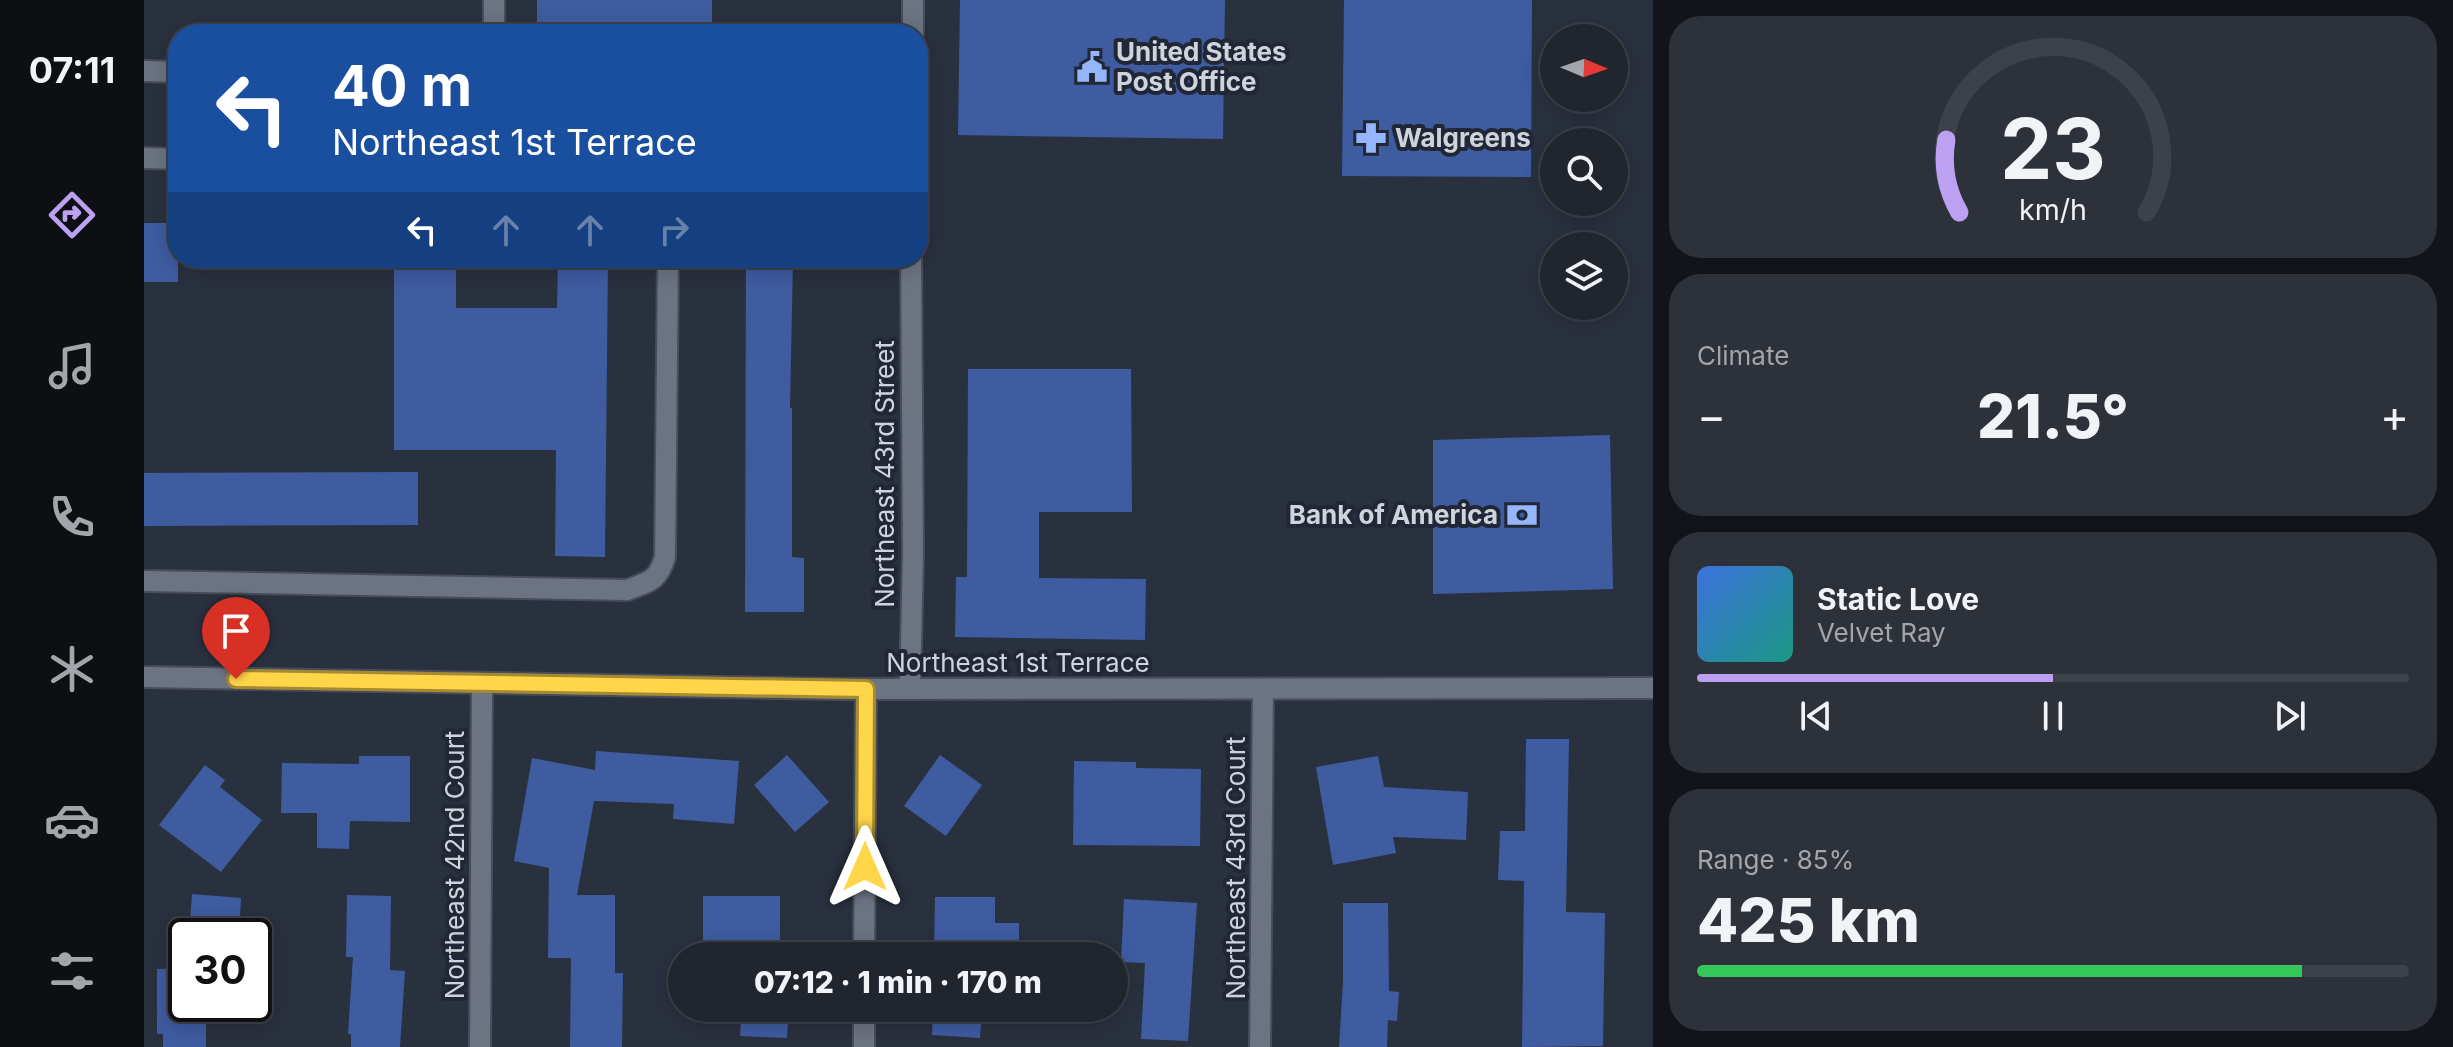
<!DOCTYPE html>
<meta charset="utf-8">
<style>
:root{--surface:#20252e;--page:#2d313a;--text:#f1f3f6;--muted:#a2a5aa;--line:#3d424a;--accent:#bca0f2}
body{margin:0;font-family:Inter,sans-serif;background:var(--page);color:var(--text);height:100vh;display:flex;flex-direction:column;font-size:30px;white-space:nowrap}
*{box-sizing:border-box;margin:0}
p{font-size:26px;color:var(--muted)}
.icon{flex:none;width:44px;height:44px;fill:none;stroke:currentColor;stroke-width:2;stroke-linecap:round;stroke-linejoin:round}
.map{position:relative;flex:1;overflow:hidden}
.details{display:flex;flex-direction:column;gap:16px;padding:16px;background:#121419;width:800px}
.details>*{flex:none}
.hud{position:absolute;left:24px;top:24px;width:760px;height:244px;border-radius:32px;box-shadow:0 4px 20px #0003,0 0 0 2px var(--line);background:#1a4fa0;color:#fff;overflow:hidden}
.needle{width:52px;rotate:92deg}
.buttons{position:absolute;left:1396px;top:24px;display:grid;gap:16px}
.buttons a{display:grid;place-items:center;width:88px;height:88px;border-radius:50%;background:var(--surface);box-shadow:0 4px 20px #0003,0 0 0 2px var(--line);font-size:40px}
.speed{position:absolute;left:24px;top:918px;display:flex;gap:16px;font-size:40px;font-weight:700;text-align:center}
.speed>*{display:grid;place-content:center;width:104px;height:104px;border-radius:50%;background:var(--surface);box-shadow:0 4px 20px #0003,0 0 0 2px var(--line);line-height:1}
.speed .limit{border:4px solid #111;border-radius:12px;background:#fff;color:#111}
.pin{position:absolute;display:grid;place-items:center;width:68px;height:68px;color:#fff;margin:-82px -34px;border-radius:50% 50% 50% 0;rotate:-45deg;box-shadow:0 0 8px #0007}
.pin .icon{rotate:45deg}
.me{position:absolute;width:88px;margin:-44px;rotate:0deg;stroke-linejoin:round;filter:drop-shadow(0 0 6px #0008)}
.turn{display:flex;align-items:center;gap:28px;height:168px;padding:0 32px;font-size:36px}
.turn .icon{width:104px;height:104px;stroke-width:2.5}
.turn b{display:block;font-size:56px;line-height:68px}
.lanes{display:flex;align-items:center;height:76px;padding:0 32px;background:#0003;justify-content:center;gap:40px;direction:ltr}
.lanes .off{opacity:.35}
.big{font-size:60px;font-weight:800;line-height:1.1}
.details .tile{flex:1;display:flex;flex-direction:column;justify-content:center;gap:12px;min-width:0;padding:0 28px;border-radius:32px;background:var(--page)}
.details .dial{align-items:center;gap:0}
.dial svg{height:208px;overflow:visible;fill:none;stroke:var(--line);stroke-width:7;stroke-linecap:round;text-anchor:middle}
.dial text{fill:var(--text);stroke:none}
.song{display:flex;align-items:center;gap:24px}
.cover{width:96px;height:96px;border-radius:12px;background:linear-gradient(135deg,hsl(220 70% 55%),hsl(170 70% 35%))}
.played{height:8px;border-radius:4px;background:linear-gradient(90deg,var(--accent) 50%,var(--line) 50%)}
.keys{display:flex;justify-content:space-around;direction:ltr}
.heat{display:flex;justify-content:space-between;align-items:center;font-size:44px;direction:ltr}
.charge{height:12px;border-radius:6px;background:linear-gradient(90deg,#34c759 85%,var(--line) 0)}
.trip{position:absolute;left:524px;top:942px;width:460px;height:80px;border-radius:40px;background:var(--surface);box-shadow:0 4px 20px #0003,0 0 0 2px var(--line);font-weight:800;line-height:80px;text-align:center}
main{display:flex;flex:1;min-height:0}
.menu{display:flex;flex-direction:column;width:144px;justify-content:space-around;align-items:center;background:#0d0f12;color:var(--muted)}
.menu .icon{width:56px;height:56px}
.menu .on{color:var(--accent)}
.menu b{font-size:36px;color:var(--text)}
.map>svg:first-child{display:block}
</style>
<main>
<nav class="menu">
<b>07:11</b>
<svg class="icon on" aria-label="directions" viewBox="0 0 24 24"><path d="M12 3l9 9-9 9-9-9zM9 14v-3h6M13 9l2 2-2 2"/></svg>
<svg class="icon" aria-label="music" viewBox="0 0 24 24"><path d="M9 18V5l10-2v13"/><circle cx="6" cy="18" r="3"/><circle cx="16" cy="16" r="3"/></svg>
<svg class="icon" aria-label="phone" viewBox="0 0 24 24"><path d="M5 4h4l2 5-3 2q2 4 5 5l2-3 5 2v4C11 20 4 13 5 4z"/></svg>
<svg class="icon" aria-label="climate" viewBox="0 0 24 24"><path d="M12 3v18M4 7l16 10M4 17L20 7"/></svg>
<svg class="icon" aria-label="car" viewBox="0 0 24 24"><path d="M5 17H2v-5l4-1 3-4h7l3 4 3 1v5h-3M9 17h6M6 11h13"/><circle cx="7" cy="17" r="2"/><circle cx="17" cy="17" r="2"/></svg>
<svg class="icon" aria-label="filters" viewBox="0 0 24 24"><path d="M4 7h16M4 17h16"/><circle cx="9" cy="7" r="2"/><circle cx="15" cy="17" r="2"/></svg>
</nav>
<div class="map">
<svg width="1509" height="1047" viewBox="0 0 1509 1047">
<rect width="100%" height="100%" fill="#2a313e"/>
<g fill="#3f5ca1">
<polygon points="393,0 568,0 568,28 393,26"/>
<polygon points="816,0 1081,0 1079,139 814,135"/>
<polygon points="1200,0 1388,0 1387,177 1198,176"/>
<rect x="0" y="223" width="34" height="59"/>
<polygon points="250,258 312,258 312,308 413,308 414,258 464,258 461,557 411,556 412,450 250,450"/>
<polygon points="602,258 649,258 646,408 648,408 648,557 660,558 660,612 601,612"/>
<polygon points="824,369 987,369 988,512 895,512 895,578 1002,579 1001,640 811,637 812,577 823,577"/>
<polygon points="1466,435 1469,589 1289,594 1289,440"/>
<polygon points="274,472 274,525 0,526 0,473"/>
<polygon points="1382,739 1425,739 1422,912 1461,913 1459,1046 1378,1047 1380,881 1354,880 1356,831 1381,831"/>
<polygon points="452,751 595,761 590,824 529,819 530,804 450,801 433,895 471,895 471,973 479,973 478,1047 426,1047 427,958 404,958 405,868 370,861 388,758 451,770"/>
<polygon points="643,755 685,802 651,832 610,785"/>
<polygon points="796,755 838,785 802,836 760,806"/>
<polygon points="215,756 266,756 266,822 206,821 205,849 173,848 173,813 137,813 138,763 215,764"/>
<polygon points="1234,756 1240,787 1324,792 1322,840 1249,837 1252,853 1189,865 1172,767"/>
<polygon points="930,761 992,762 992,768 1057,769 1056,846 929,845"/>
<polygon points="61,765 81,780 76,787 118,820 77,872 15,825"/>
<polygon points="48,894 97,898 95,936 45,936"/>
<polygon points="203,895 247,896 246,970 261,971 256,1047 207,1047 207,1034 204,1034 209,957 202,957"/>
<rect x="559" y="896" width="77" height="60"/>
<polygon points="791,897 851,897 851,923 875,923 875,956 790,956"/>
<polygon points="980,899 1053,903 1044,1041 997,1039 1001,963 977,962"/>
<polygon points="1199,903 1244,903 1245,991 1255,992 1253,1021 1244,1020 1243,1047 1195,1047 1199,982"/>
<polygon points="42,968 42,1004 62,1004 62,1047 19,1047 19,1034 13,1034 13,969"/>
<polygon points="598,1008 645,1008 643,1038 596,1036"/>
<polygon points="789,1008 838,1008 836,1038 788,1035"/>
</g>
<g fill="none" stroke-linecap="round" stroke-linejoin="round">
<defs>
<g id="minor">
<polyline points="350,34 350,0"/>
<polyline points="769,34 769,0"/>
<polyline points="0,71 34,72"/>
<polyline points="0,158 34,159"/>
<path d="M0 581 483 590C505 582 514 581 521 557L524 258"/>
<polyline points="0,677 697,689 1509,688"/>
<polyline points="766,689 769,553 767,258"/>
<polyline points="720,956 722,689"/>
<polyline points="336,1047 338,683"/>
<polyline points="720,1047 720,1008"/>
<polyline points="1116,1047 1119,690"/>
</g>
</defs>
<use href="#minor" stroke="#484d58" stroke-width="24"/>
<use href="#minor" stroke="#6c7484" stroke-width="20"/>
</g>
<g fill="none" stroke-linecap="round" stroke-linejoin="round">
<defs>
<polyline id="route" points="92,679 722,689 721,867"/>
</defs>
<use href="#route" stroke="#a68a30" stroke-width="20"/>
<use href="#route" stroke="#ffd54a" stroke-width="14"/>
</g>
<defs>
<symbol id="civic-bare" viewBox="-9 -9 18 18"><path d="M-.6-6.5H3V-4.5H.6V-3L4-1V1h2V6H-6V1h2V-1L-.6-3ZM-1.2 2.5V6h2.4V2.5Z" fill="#95b6fd" stroke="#212734" stroke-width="2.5" paint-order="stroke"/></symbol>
<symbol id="pharmacy-bare" viewBox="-9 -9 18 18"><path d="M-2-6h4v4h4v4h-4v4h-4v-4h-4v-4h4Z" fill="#95b6fd" stroke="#212734" stroke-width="2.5" paint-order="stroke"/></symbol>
<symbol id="bank-bare" viewBox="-9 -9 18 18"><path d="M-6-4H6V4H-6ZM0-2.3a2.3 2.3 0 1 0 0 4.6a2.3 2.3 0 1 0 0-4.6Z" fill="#95b6fd" stroke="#212734" stroke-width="2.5" paint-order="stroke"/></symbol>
</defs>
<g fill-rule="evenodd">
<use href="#civic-bare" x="926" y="45" width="44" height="44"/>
<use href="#pharmacy-bare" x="1205" y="116" width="44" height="44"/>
<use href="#bank-bare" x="1356" y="493" width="44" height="44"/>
</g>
<g text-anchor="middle" stroke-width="8" stroke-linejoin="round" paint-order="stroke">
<g font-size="26" font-weight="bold" fill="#cfd4dc" stroke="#212734" text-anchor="start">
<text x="972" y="61">United States<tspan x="972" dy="30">Post Office</tspan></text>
<text x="1251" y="147">Walgreens</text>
<text x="1354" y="524" text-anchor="end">Bank of America</text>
</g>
<g font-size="26" fill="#cfd4dc" stroke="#212734">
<text transform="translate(741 474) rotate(-90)" y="9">Northeast 43rd Street</text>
<text x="874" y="672">Northeast 1st Terrace</text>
<text transform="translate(311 865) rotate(-90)" y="9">Northeast 42nd Court</text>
<text transform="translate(1092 868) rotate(-90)" y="9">Northeast 43rd Court</text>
</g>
</g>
</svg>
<div class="buttons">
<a><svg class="needle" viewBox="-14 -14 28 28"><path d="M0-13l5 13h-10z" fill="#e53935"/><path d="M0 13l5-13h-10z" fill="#a2a5aa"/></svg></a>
<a><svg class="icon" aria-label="search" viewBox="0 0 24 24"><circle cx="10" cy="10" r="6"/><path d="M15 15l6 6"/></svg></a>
<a><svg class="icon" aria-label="layers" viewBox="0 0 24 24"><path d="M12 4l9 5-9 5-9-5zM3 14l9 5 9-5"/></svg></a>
</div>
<div class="speed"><div class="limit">30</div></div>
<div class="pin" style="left:92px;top:679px;background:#d93025"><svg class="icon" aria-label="arrive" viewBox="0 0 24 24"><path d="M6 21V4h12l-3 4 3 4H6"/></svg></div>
<svg class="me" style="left:721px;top:867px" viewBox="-20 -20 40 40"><path d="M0-17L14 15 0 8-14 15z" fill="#ffd54a" stroke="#fff" stroke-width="4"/></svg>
<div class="trip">07:12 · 1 min · 170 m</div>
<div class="hud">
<div class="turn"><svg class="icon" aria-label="left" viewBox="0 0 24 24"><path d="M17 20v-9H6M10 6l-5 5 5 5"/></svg><div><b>40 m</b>Northeast 1st Terrace</div></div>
<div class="lanes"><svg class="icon" aria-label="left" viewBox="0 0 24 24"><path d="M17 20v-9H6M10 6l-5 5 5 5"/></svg><svg class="icon off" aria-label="ahead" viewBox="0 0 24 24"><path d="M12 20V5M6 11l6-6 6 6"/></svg><svg class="icon off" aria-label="ahead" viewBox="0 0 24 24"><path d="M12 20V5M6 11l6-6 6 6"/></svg><svg class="icon off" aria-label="right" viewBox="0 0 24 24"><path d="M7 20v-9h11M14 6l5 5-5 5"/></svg></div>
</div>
</div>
<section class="details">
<div class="tile dial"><svg viewBox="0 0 100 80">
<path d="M14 69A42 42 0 1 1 86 69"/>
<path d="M14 69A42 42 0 0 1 9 41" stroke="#bca0f2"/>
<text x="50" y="56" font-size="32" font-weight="700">23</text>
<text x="50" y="72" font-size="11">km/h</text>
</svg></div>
<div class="tile"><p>Climate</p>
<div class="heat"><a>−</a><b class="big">21.5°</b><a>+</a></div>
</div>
<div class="tile">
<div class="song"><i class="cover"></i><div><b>Static Love</b><p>Velvet Ray</p></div></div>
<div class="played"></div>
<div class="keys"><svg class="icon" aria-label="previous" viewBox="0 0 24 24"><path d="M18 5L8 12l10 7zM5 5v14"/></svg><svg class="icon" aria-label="pause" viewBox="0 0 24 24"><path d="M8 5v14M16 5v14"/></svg><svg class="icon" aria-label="next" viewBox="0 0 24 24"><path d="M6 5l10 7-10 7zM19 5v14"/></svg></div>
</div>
<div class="tile"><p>Range · 85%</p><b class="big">425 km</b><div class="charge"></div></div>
</section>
</main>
